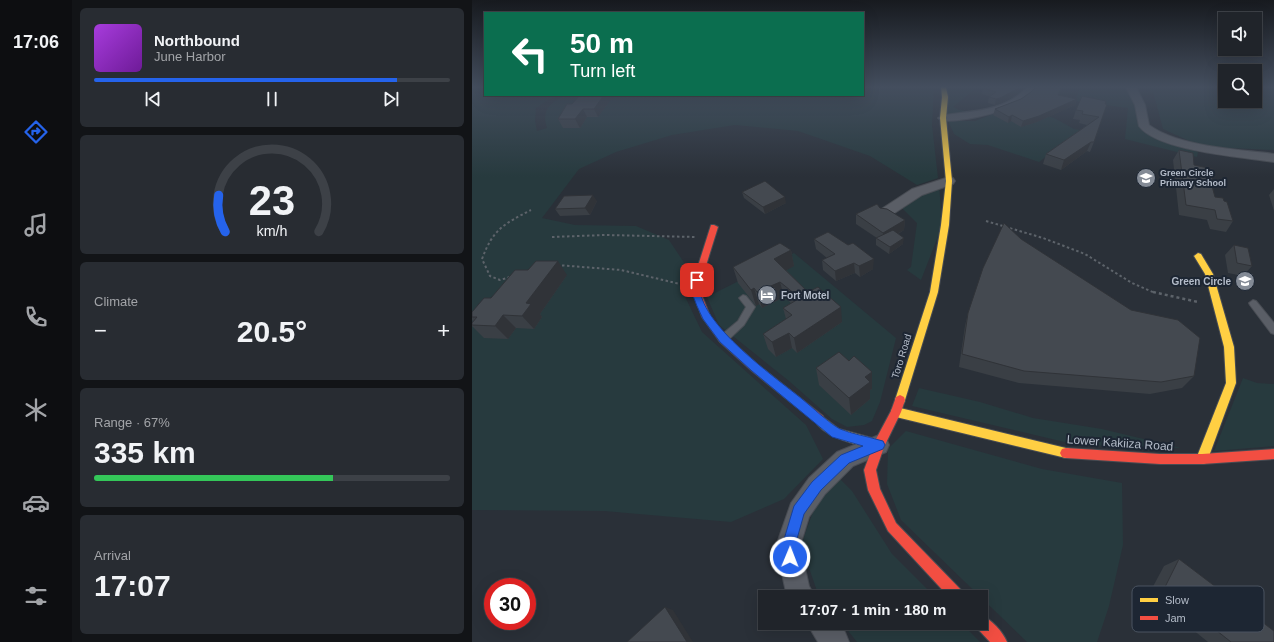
<!DOCTYPE html>
<meta charset="utf-8">
<style>
:root{--surface:#20242a;--page:#282c32;--text:#f1f3f6;--muted:#a2a4a8;--line:#3d4147;--accent:#2563eb}
body{margin:0;font-family:Helvetica,sans-serif;background:var(--page);color:var(--text);height:100vh;display:flex;flex-direction:column;font-size:15px;white-space:nowrap}
*{box-sizing:border-box;margin:0}
p{font-size:13px;color:var(--muted)}
.icon{flex:none;width:22px;height:22px;fill:none;stroke:currentColor;stroke-width:2;stroke-linecap:round;stroke-linejoin:round}
.map{position:relative;flex:1;overflow:hidden}
.sheet{display:flex;flex-direction:column;gap:8px;padding:8px;background:#121417;width:400px}
.sheet>*{flex:none}
.banner{position:absolute;left:12px;top:12px;width:380px;height:84px;border-radius:0px;box-shadow:0 4px 16px #0002,0 0 0 1px var(--line);background:#0b6e4f;color:#fff;overflow:hidden}
.buttons{position:absolute;left:746px;top:12px;display:grid;gap:8px}
.buttons a{display:grid;place-items:center;width:44px;height:44px;border-radius:0px;background:var(--surface);box-shadow:0 4px 16px #0002,0 0 0 1px var(--line);font-size:20px}
.speed{position:absolute;left:12px;top:578px;display:flex;gap:8px;font-size:20px;font-weight:700;text-align:center}
.speed>*{display:grid;place-content:center;width:52px;height:52px;border-radius:50%;background:var(--surface);box-shadow:0 4px 16px #0002,0 0 0 1px var(--line);line-height:1}
.speed .limit{border:6px solid #d22;background:#fff;color:#111}
.pin{position:absolute;display:grid;place-items:center;width:34px;height:34px;color:#fff;margin:-17px;border-radius:8px;box-shadow:0 2px 6px #0006}
.me{position:absolute;width:44px;margin:-22px;rotate:1deg;stroke-linejoin:round;filter:drop-shadow(0 0 3px #0008)}
.turn{display:flex;align-items:center;gap:14px;height:84px;padding:0 20px;font-size:18px}
.turn .icon{width:52px;height:52px;stroke-width:2.5}
.turn b{display:block;font-size:28px;line-height:34px}
.big{font-size:30px;font-weight:700;line-height:1.1}
.sheet .card{flex:1;display:flex;flex-direction:column;justify-content:center;gap:6px;min-width:0;padding:0 14px;border-radius:6px;background:var(--page)}
.sheet .dial{align-items:center;gap:0}
.dial svg{height:104px;overflow:visible;fill:none;stroke:var(--line);stroke-width:7;stroke-linecap:round;text-anchor:middle}
.dial text{fill:var(--text);stroke:none}
.song{display:flex;align-items:center;gap:12px}
.cover{width:48px;height:48px;border-radius:6px;background:linear-gradient(135deg,hsl(280 70% 55%),hsl(280 70% 35%))}
.played{height:4px;border-radius:2px;background:linear-gradient(90deg,var(--accent) 85%,var(--line) 85%)}
.keys{display:flex;justify-content:space-around;direction:ltr}
.heat{display:flex;justify-content:space-between;align-items:center;font-size:22px;direction:ltr}
.charge{height:6px;border-radius:3px;background:linear-gradient(90deg,#34c759 67%,var(--line) 0)}
.trip{position:absolute;left:286px;top:590px;width:230px;height:40px;border-radius:0px;background:var(--surface);box-shadow:0 4px 16px #0002,0 0 0 1px var(--line);font-weight:700;line-height:40px;text-align:center}
main{display:flex;flex:1;min-height:0}
.dock{display:flex;flex-direction:column;width:72px;justify-content:space-around;align-items:center;background:#0d0e11;color:var(--muted)}
.dock .icon{width:28px;height:28px}
.dock .current{color:var(--accent)}
.dock b{font-size:18px;color:var(--text)}
.map>svg:first-child{display:block}
</style>
<main>
<nav class="dock">
<b>17:06</b>
<svg class="icon current" aria-label="directions" viewBox="0 0 24 24"><path d="M12 3l9 9-9 9-9-9zM9 14v-3h6M13 9l2 2-2 2"/></svg>
<svg class="icon" aria-label="music" viewBox="0 0 24 24"><path d="M9 18V5l10-2v13"/><circle cx="6" cy="18" r="3"/><circle cx="16" cy="16" r="3"/></svg>
<svg class="icon" aria-label="phone" viewBox="0 0 24 24"><path d="M5 4h4l2 5-3 2q2 4 5 5l2-3 5 2v4C11 20 4 13 5 4z"/></svg>
<svg class="icon" aria-label="climate" viewBox="0 0 24 24"><path d="M12 3v18M4 7l16 10M4 17L20 7"/></svg>
<svg class="icon" aria-label="car" viewBox="0 0 24 24"><path d="M5 17H2v-5l4-1 3-4h7l3 4 3 1v5h-3M9 17h6M6 11h13"/><circle cx="7" cy="17" r="2"/><circle cx="17" cy="17" r="2"/></svg>
<svg class="icon" aria-label="filters" viewBox="0 0 24 24"><path d="M4 7h16M4 17h16"/><circle cx="9" cy="7" r="2"/><circle cx="15" cy="17" r="2"/></svg>
</nav>
<section class="sheet">
<div class="card">
<div class="song"><i class="cover"></i><div><b>Northbound</b><p>June Harbor</p></div></div>
<div class="played"></div>
<div class="keys"><svg class="icon" aria-label="previous" viewBox="0 0 24 24"><path d="M18 5L8 12l10 7zM5 5v14"/></svg><svg class="icon" aria-label="pause" viewBox="0 0 24 24"><path d="M8 5v14M16 5v14"/></svg><svg class="icon" aria-label="next" viewBox="0 0 24 24"><path d="M6 5l10 7-10 7zM19 5v14"/></svg></div>
</div>
<div class="card dial"><svg viewBox="0 0 100 80">
<path d="M14 69A42 42 0 1 1 86 69"/>
<path d="M14 69A42 42 0 0 1 9 41" stroke="#2563eb"/>
<text x="50" y="56" font-size="32" font-weight="700">23</text>
<text x="50" y="72" font-size="11">km/h</text>
</svg></div>
<div class="card"><p>Climate</p>
<div class="heat"><a>−</a><b class="big">20.5°</b><a>+</a></div>
</div>
<div class="card"><p>Range · 67%</p><b class="big">335 km</b><div class="charge"></div></div>
<div class="card"><p>Arrival</p><b class="big">17:07</b></div>
</section>
<div class="map">
<svg width="802" height="642" viewBox="0 0 802 642">
<rect width="100%" height="100%" fill="#2a3038"/>
<g fill="#273a3e">
<path d="M0 87H13V95H87L76 100 64 108 63 121 65 131 75 128C69 110 78 103 93 95H391V87H462L460 125 466 178 445 185 398 156 326 131 263 125 200 135 144 152 107 169 70 218 103 225 164 226 197 240 213 264 207 284 230 332 334 425 351 459 312 499 259 522 132 511 0 510Z"/>
<polygon points="469,87 505,87 481,107 487,110 514,115 502,119 471,116"/>
<polygon points="608,87 663,87 669,92 677,129 726,152 725,157 653,139 656,108 603,101"/>
<polygon points="674,87 753,87 753,101 783,101 783,87 802,87 802,150 736,147 724,144 691,129 682,95"/>
<polygon points="546,104 584,119 602,129 609,130 567,162 516,145 498,144 482,134 476,121 503,121"/>
<polygon points="467,183 470,226 449,280 435,270 439,267 445,223 425,203"/>
<polygon points="322,253 424,338 408,402 400,421 392,425 375,427 360,419 317,381 247,325 235,297"/>
<polygon points="771,378 785,383 802,384 802,446 742,451"/>
<polygon points="447,388 508,402 561,418 630,429 709,448 605,445 440,406"/>
<polygon points="434,431 570,469 650,483 651,545 637,606 625,642 555,642 429,520 415,484 416,449"/>
<polygon points="368,479 380,491 420,554 463,597 349,597 345,591 329,545 346,498"/>
<polygon points="370,623 489,623 508,642 385,642"/>
</g>
<g fill="none" stroke-linecap="round" stroke-linejoin="round">
<defs>
<g id="lane">
<polygon points="271,295 274,296 283,307 272,325 254,342 248,342 246,339 248,336 266,321 274,307 267,298"/>
<polygon points="781,300 784,301 802,323 802,334 799,333 778,305 777,303"/>
</g>
<g id="street">
<path d="M555 87H565C560 94 554 100 547 104 536 111 474 127 466 118L471 115C501 111 534 111 555 87Z"/>
<path d="M654 87H664L673 105 677 125C707 147 765 149 802 154V162C770 157 685 151 667 126L663 105Z"/>
<polygon points="477,177 481,178 483,181 481,184 450,195 418,216 413,217 408,216 406,213 408,210 440,189"/>
<polygon points="407,435 414,438 417,445 414,452 381,466 353,494 337,517 328,546 337,586 343,597 315,597 304,546 319,503 337,478 365,452"/>
<polygon points="336,623 366,623 373,632 377,642 346,642 340,632"/>
</g>
<g id="slow">
<polygon points="469,87 474,87 476,97 474,118 480,181 477,225 466,292 433,400 432,403 428,405 424,403 423,400 458,292 469,225 474,181 468,118 470,97"/>
<polygon points="726,253 729,254 741,274 762,347 764,383 736,459 734,463 730,464 726,463 724,459 754,383 752,347 733,274 722,256"/>
<polygon points="424,407 594,448 598,449 600,453 598,457 594,458 424,417 420,415 419,412 420,409"/>
<path d="M347 414 367 429 411 441 413 445 411 449 407 450C388 445 351 439 342 419L343 416Z"/>
</g>
<g id="jam">
<polygon points="239,225 242,225 246,227 227,288 238,316 254,336 286,365 351,416 352,419 351,422 347,424 343,422 280,371 248,342 230,317 219,288"/>
<polygon points="428,395 432,397 433,400 429,412 412,447 404,470 408,489 424,523 491,592 493,597 477,597 416,531 396,490 392,470 403,441 419,411 424,397"/>
<polygon points="594,448 688,454 730,454 802,449 802,459 730,464 688,464 594,458 590,457 588,453 590,449"/>
<path d="M509 615C519 619 531 632 535 642H518L504 627 502 623H509Z"/>
</g>
</defs>
<use href="#lane" stroke="#484c53" stroke-width="2"/>
<use href="#street" stroke="#484c53" stroke-width="2"/>
<use href="#slow" stroke="#484c53" stroke-width="2"/>
<use href="#jam" stroke="#484c53" stroke-width="2"/>
<g stroke="#5d636a" stroke-width="2" stroke-dasharray="2.5 2.5" stroke-linecap="butt">
<polyline points="514,221 571,238 613,254 660,283 683,293"/>
<polyline points="80,237 133,235 224,237"/>
<polyline points="85,265 149,270 208,284"/>
<path d="M38 277 28 280 18 276 10 259C21 229 32 224 59 210"/>
</g>
<polyline stroke="#5d636a" stroke-width="2.5" stroke-dasharray="3 3" stroke-linecap="butt" points="681,292 726,302"/>
<use href="#lane" fill="#5a5e66" fill-rule="evenodd"/>
<use href="#street" fill="#5a5e66" fill-rule="evenodd"/>
<use href="#slow" fill="#ffcf43" fill-rule="evenodd"/>
<use href="#jam" fill="#f24e42" fill-rule="evenodd"/>
</g>
<g fill="#3a3f45">
<polygon points="564,87 590,87 587,95 605,99 603,105 565,122 549,127 539,121 536,123 521,115 523,109 549,99 559,92"/>
<polygon points="511,88 546,94 527,104 523,105 516,103 517,96 510,94"/>
<polygon points="39,95 59,95 58,96 40,97"/>
<polygon points="142,95 126,117 115,117 108,128 91,128 86,119 100,104"/>
<polygon points="634,101 622,142 618,152 615,151 589,170 571,164 574,154 615,125 607,123 608,120 601,119 604,110"/>
<polygon points="707,150 722,165 743,197 752,201 761,221 754,232 738,229 735,220 707,215 701,160"/>
<polygon points="802,189 802,211 797,195"/>
<polygon points="270,192 314,203 293,214 272,198"/>
<polygon points="125,201 118,215 88,216 83,209"/>
<polygon points="408,208 433,220 432,230 426,234 431,244 417,254 404,245 404,238 405,238 384,224 384,214"/>
<polygon points="342,239 401,269 388,277 383,273 364,281 351,270 350,260 355,258 344,249"/>
<polygon points="549,239 722,376 710,388 678,394 547,383 487,367 493,326 496,313"/>
<polygon points="762,245 780,266 771,276 756,273 753,255"/>
<polygon points="319,250 322,266 314,270 336,292 370,322 325,353 320,348 304,357 296,349 291,334 314,319 311,308 319,303 312,297 290,308 287,304 284,306 266,283 261,267"/>
<polygon points="95,275 68,314 70,317 62,329 44,328 36,339 12,338 0,326 0,323 1,321 0,320 0,312 19,298"/>
<polygon points="377,361 400,372 400,389 398,390 398,399 379,415 347,385 344,368"/>
<polygon points="707,559 802,642 736,642 677,594 692,566"/>
</g>
<g fill="#303338">
<polygon points="549,87 554,87 546,94 527,104 523,105 524,99"/>
<polygon points="132,95 142,95 126,117 122,109"/>
<polygon points="605,99 603,105 565,122 549,127 551,121"/>
<polygon points="111,109 115,117 108,128 103,119"/>
<polygon points="540,115 539,121 536,123 537,117"/>
<polygon points="619,142 615,151 589,170 592,160"/>
<polygon points="121,195 125,201 118,215 113,208"/>
<polygon points="313,197 314,203 293,214 291,207"/>
<polygon points="433,220 432,230 411,242 411,233"/>
<polygon points="432,238 431,244 417,254 418,247"/>
<polygon points="319,250 322,266 306,275 302,259"/>
<polygon points="402,259 401,269 388,277 387,266"/>
<polygon points="86,261 95,275 68,314 70,317 62,329 50,316 54,303"/>
<polygon points="382,263 383,273 364,281 363,271"/>
<polygon points="308,282 312,297 290,308 285,292"/>
<polygon points="282,288 287,304 284,306 279,290"/>
<polygon points="369,307 370,322 325,353 322,338"/>
<polygon points="31,315 44,328 36,339 23,326"/>
<polygon points="317,333 320,348 304,357 300,342"/>
<polygon points="400,372 400,389 398,390 398,399 379,415 377,398 393,377"/>
<polygon points="193,607 201,610 221,642 215,642"/>
</g>
<g fill="#444950" stroke="#303338">
<polygon points="512,87 549,87 528,98 524,99 517,97 524,92 511,88"/>
<polygon points="564,87 588,87 587,88 589,89 586,95 605,99 567,116 551,121 540,115 537,117 523,109 549,99 559,92"/>
<polygon points="108,95 132,95 122,109 111,109 103,119 86,119 95,104 100,104"/>
<polygon points="610,96 634,101 633,104 635,104 622,142 619,142 592,160 574,154 627,117 610,114 611,111 604,110"/>
<polygon points="707,150 721,153 722,165 741,169 740,186 743,197 751,198 752,201 755,202 761,221 745,219 743,210 714,205"/>
<polygon points="293,181 313,197 291,207 270,192"/>
<polygon points="121,195 113,208 83,209 92,196"/>
<polygon points="405,204 408,208 415,209 433,220 411,233 384,214"/>
<polygon points="532,223 549,239 659,310 706,320 728,338 722,376 689,382 552,371 490,354 496,313 511,268"/>
<polygon points="421,230 432,238 418,247 404,238"/>
<polygon points="356,232 376,245 381,243 402,259 387,266 382,263 363,271 350,260 363,254 342,239"/>
<polygon points="308,243 319,250 302,259 336,292 346,287 369,307 322,338 317,333 300,342 291,334 320,315 311,308 328,298 308,282 285,292 282,288 279,290 261,267"/>
<polygon points="762,245 776,248 780,266 765,263"/>
<polygon points="64,261 86,261 54,303 59,304 50,316 31,315 23,326 0,325 0,323 5,317 0,317 0,312 12,298 19,298 43,270 56,270"/>
<polygon points="367,352 377,361 382,356 400,372 393,377 398,382 377,398 344,368"/>
<polygon points="707,559 802,631 802,642 759,642 692,589"/>
<polygon points="193,607 215,642 155,642"/>
</g>
<linearGradient id="sky" x2="0" y2="1"><stop stop-color="#171a1f"/><stop offset="0.49" stop-color="#444e5e"/><stop offset="1" stop-color="#444e5e" stop-opacity="0"/></linearGradient>
<rect width="802" height="177" fill="url(#sky)"/>
<path fill="#2563eb" stroke="#184099" d="M225 277 229 280C218 318 303 377 330 399 340 407 358 424 368 429 380 434 394 436 407 440L411 441 413 445 411 449 377 463 349 490 332 514 323 546 325 557 323 561 318 563 314 561 310 546 322 506 340 482 369 455 391 446 360 437 280 371 248 342 231 319 225 306 218 288 222 278Z"/>
<defs>
<symbol id="school-disc" viewBox="-11 -11 22 22"><circle r="9.5" fill="#848b96" stroke="#1d2633"/><path d="M0-5L7-2L0 1L-7-2ZM-4 1L0 2.5L4 1V4Q0 6-4 4Z" fill="#fff"/></symbol>
<symbol id="hotel-disc" viewBox="-11 -11 22 22"><circle r="9.5" fill="#848b96" stroke="#1d2633"/><path d="M-6-4.5h1.5V1H6V5H4.5V3h-9V5H-6ZM-4 0a1.8 1.8 0 1 1 3.6 0ZM.5 0V-2.5h3Q6-2.5 6 0Z" fill="#fff"/></symbol>
</defs>
<g fill-rule="evenodd">
<use href="#school-disc" x="663" y="167" width="22" height="22"/>
<use href="#school-disc" x="762" y="270" width="22" height="22"/>
<use href="#hotel-disc" x="284" y="284" width="22" height="22"/>
</g>
<g text-anchor="middle" stroke-width="4" stroke-linejoin="round" paint-order="stroke">
<g font-size="9" font-weight="bold" fill="#b4bcc9" stroke="#1d2633" text-anchor="start">
<text x="688" y="176">Green Circle<tspan x="688" dy="10">Primary School</tspan></text>
</g>
<g font-size="10" font-weight="bold" fill="#b4bcc9" stroke="#1d2633" text-anchor="end">
<text x="759" y="285">Green Circle</text>
<text x="309" y="299" text-anchor="start">Fort Motel</text>
</g>
<g font-size="10" fill="#b4bcc9" stroke="#1d2633">
<text transform="translate(429 356) rotate(-73)" y="4">Toro Road</text>
</g>
<g font-size="12" fill="#b4bcc9" stroke="#1d2633">
<text transform="translate(648 443) rotate(4)" y="4">Lower Kakiiza Road</text>
</g>
</g>
<rect x="660" y="586" width="132" height="46" rx="6" fill="#1d2633" stroke="#4a5360" stroke-width="1"/>
<rect x="668" y="598" width="18" height="4" fill="#ffcf43"/>
<rect x="668" y="616" width="18" height="4" fill="#f24e42"/>
<g font-size="11" fill="#b4bcc9">
<text x="693" y="604">Slow</text>
<text x="693" y="622">Jam</text>
</g>
</svg>
<div class="buttons">
<a><svg class="icon" aria-label="sound" viewBox="0 0 24 24"><path d="M4 9h4l5-4v14l-5-4H4zM17 9q2 3 0 6"/></svg></a>
<a><svg class="icon" aria-label="search" viewBox="0 0 24 24"><circle cx="10" cy="10" r="6"/><path d="M15 15l6 6"/></svg></a>
</div>
<div class="speed"><div class="limit">30</div></div>
<div class="pin" style="left:225px;top:280px;background:#d93025"><svg class="icon" aria-label="arrive" viewBox="0 0 24 24"><path d="M6 21V4h12l-3 4 3 4H6"/></svg></div>
<svg class="me" style="left:318px;top:557px" viewBox="-20 -20 40 40"><circle r="17" fill="#2563eb" stroke="#fff" stroke-width="3"/><path d="M0-11L8 9 0 5-8 9z" fill="#fff"/></svg>
<div class="trip">17:07 · 1 min · 180 m</div>
<div class="banner">
<div class="turn"><svg class="icon" aria-label="left" viewBox="0 0 24 24"><path d="M17 20v-9H6M10 6l-5 5 5 5"/></svg><div><b>50 m</b>Turn left</div></div>
</div>
</div>
</main>
